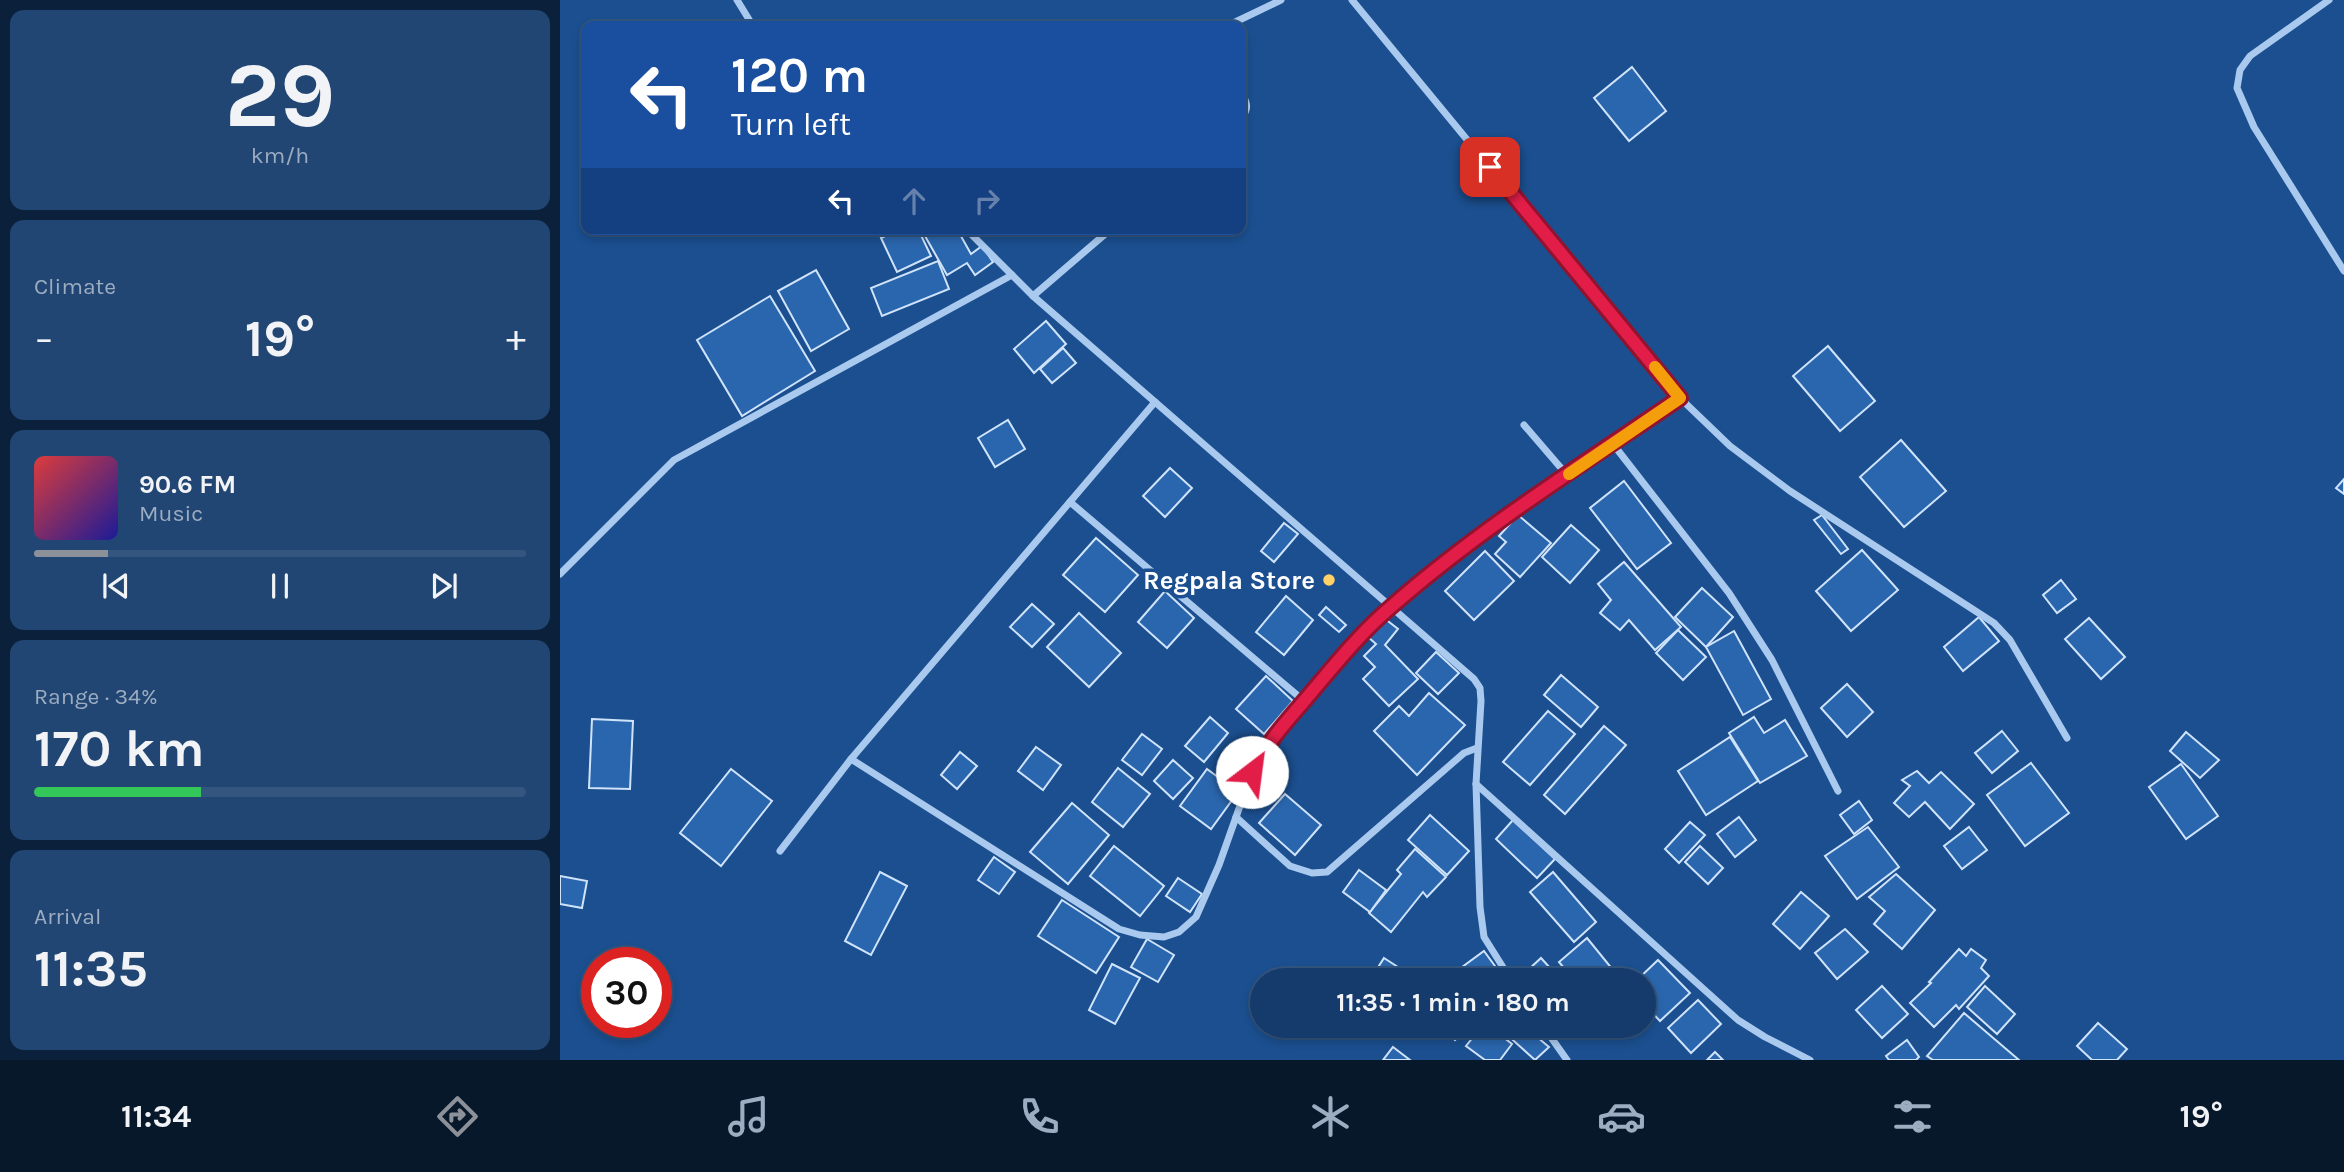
<!DOCTYPE html>
<meta charset="utf-8">
<style>
:root{--surface:#143b6b;--page:#214673;--text:#f1f3f6;--muted:#9dadc1;--line:#33557e;--accent:#8c9099}
body{margin:0;font-family:Karla,sans-serif;background:var(--page);color:var(--text);height:100vh;display:flex;flex-direction:column;font-size:26px;white-space:nowrap}
*{box-sizing:border-box;margin:0}
p{font-size:23px;color:var(--muted)}
.icon{flex:none;width:38px;height:38px;fill:none;stroke:currentColor;stroke-width:2;stroke-linecap:round;stroke-linejoin:round}
.map{position:relative;flex:1;overflow:hidden}
.side{display:flex;flex-direction:column;gap:10px;padding:10px;background:#0b203b;width:560px}
.side>*{flex:none}
.banner{position:absolute;left:21px;top:21px;width:665px;height:214px;border-radius:14px;box-shadow:0 4px 10px #0003,0 0 0 2px var(--line);background:#1a4fa0;color:#fff;overflow:hidden}
.speed{position:absolute;left:21px;top:947px;display:flex;gap:14px;font-size:35px;font-weight:700;text-align:center}
.speed>*{display:grid;place-content:center;width:91px;height:91px;border-radius:50%;background:var(--surface);box-shadow:0 4px 10px #0003,0 0 0 2px var(--line);line-height:1}
.speed .limit{border:10px solid #d22;background:#fff;color:#111}
.pin{position:absolute;display:grid;place-items:center;width:60px;height:60px;color:#fff;margin:-30px;border-radius:14px;box-shadow:0 4px 10px #0006}
.me{position:absolute;width:77px;margin:-38px;rotate:30deg;stroke-linejoin:round;filter:drop-shadow(0 0 5px #0008)}
.turn{display:flex;align-items:center;gap:24px;height:147px;padding:0 35px;font-size:32px}
.turn .icon{width:91px;height:91px;stroke-width:2.5}
.turn b{display:block;font-size:49px;line-height:60px}
.lanes{display:flex;align-items:center;height:66px;padding:0 35px;background:#0003;justify-content:center;gap:35px;direction:ltr}
.lanes .off{opacity:.35}
.big{font-size:52px;font-weight:700;line-height:1.1}
.side .widget{flex:1;display:flex;flex-direction:column;justify-content:center;gap:10px;min-width:0;padding:0 24px;border-radius:14px;background:var(--page)}
.side .dial{align-items:center;gap:0}
.dial b{font-size:91px;line-height:1}
.song{display:flex;align-items:center;gap:21px}
.cover{width:84px;height:84px;border-radius:10px;background:linear-gradient(135deg,hsl(0 70% 55%),hsl(240 70% 35%))}
.played{height:7px;border-radius:4px;background:linear-gradient(90deg,var(--accent) 15%,var(--line) 15%)}
.keys{display:flex;justify-content:space-around;direction:ltr}
.heat{display:flex;justify-content:space-between;align-items:center;font-size:38px;direction:ltr}
.charge{height:10px;border-radius:5px;background:linear-gradient(90deg,#34c759 34%,var(--line) 0)}
.trip{position:absolute;left:690px;top:968px;width:406px;height:70px;border-radius:35px;background:var(--surface);box-shadow:0 4px 10px #0003,0 0 0 2px var(--line);font-weight:700;line-height:70px;text-align:center}
.menu{display:flex;height:112px;justify-content:space-around;align-items:center;background:#08182b;color:var(--muted)}
.menu .icon{width:49px;height:49px}
.menu .selected{color:var(--accent)}
.menu b{font-size:32px;color:var(--text)}
main{display:flex;flex:1;min-height:0}
.map>svg:first-child{display:block}
</style>
<main>
<section class="side">
<div class="widget dial"><b>29</b><p>km/h</p></div>
<div class="widget"><p>Climate</p>
<div class="heat"><a>−</a><b class="big">19°</b><a>+</a></div>
</div>
<div class="widget">
<div class="song"><i class="cover"></i><div><b>90.6 FM</b><p>Music</p></div></div>
<div class="played"></div>
<div class="keys"><svg class="icon" aria-label="previous" viewBox="0 0 24 24"><path d="M18 5L8 12l10 7zM5 5v14"/></svg><svg class="icon" aria-label="pause" viewBox="0 0 24 24"><path d="M8 5v14M16 5v14"/></svg><svg class="icon" aria-label="next" viewBox="0 0 24 24"><path d="M6 5l10 7-10 7zM19 5v14"/></svg></div>
</div>
<div class="widget"><p>Range · 34%</p><b class="big">170 km</b><div class="charge"></div></div>
<div class="widget"><p>Arrival</p><b class="big">11:35</b></div>
</section>
<div class="map">
<svg width="1784" height="1060" viewBox="0 0 1784 1060">
<rect width="100%" height="100%" fill="#1b4f8f"/>
<g fill="#2a66ad" stroke="#cfe3fa" stroke-width="2">
<polygon points="1072,67 1106,111 1069,141 1034,98"/>
<polygon points="340,229 358,229 371,256 337,272 321,238"/>
<polygon points="375,229 397,229 411,254 422,246 433,262 415,275 407,263 387,275 365,236"/>
<polygon points="378,261 389,289 322,316 311,288"/>
<polygon points="256,270 289,329 251,351 218,291"/>
<polygon points="210,296 255,371 182,416 137,340"/>
<polygon points="486,321 506,344 474,373 454,349"/>
<polygon points="1268,346 1315,401 1280,431 1233,376"/>
<polygon points="503,348 516,363 492,383 480,369"/>
<polygon points="448,420 465,449 435,467 418,438"/>
<polygon points="1341,440 1386,491 1344,527 1300,477"/>
<polygon points="610,468 632,488 605,517 583,496"/>
<polygon points="1784,479 1784,494 1776,488"/>
<polygon points="1064,481 1111,543 1077,569 1030,508"/>
<polygon points="958,515 991,543 960,577 935,554 946,542 939,536"/>
<polygon points="1262,515 1288,549 1281,554 1254,520"/>
<polygon points="724,523 738,534 714,562 701,551"/>
<polygon points="1011,525 1039,550 1010,583 982,557"/>
<polygon points="536,538 578,575 545,612 503,575"/>
<polygon points="1302,550 1338,590 1291,631 1256,591"/>
<polygon points="925,551 954,581 914,620 885,591"/>
<polygon points="1064,562 1121,627 1095,650 1069,620 1060,630 1040,613 1051,600 1038,584"/>
<polygon points="1501,580 1516,599 1497,613 1483,595"/>
<polygon points="1142,588 1173,617 1146,647 1115,617"/>
<polygon points="605,591 634,618 607,648 578,622"/>
<polygon points="726,596 753,620 724,655 696,632"/>
<polygon points="472,604 494,624 472,647 450,627"/>
<polygon points="766,607 786,625 779,632 759,615"/>
<polygon points="519,613 561,653 529,687 487,647"/>
<polygon points="1419,617 1439,641 1403,671 1384,647"/>
<polygon points="824,618 838,629 825,645 858,679 829,706 803,679 815,667 804,656 816,644 808,637"/>
<polygon points="1529,618 1565,657 1541,679 1505,639"/>
<polygon points="1118,630 1146,657 1123,680 1096,653"/>
<polygon points="1174,631 1211,699 1183,715 1146,647"/>
<polygon points="876,652 899,673 878,694 856,673"/>
<polygon points="1001,675 1038,707 1021,727 984,695"/>
<polygon points="706,676 733,701 704,734 676,709"/>
<polygon points="1287,684 1313,712 1287,737 1261,708"/>
<polygon points="869,693 905,725 857,775 814,731 839,706 849,716"/>
<polygon points="988,711 1015,734 970,785 943,762"/>
<polygon points="650,717 668,733 644,762 625,746"/>
<polygon points="1194,717 1204,733 1225,720 1247,756 1200,783 1169,733"/>
<polygon points="32,719 73,721 70,789 29,788"/>
<polygon points="1044,726 1066,745 1005,814 984,795"/>
<polygon points="1442,731 1458,751 1432,773 1415,753"/>
<polygon points="1626,732 1659,760 1640,778 1610,751"/>
<polygon points="582,734 602,749 582,775 562,760"/>
<polygon points="1170,737 1198,781 1146,815 1118,771"/>
<polygon points="476,747 501,765 483,790 458,771"/>
<polygon points="400,752 417,766 397,789 381,775"/>
<polygon points="613,760 633,778 613,799 594,781"/>
<polygon points="1471,763 1509,813 1465,846 1427,795"/>
<polygon points="1621,764 1658,816 1626,839 1589,787"/>
<polygon points="558,768 590,794 563,827 532,802"/>
<polygon points="171,769 212,801 161,866 120,833"/>
<polygon points="647,769 678,792 651,829 620,806"/>
<polygon points="1357,771 1369,783 1381,772 1414,804 1390,829 1365,802 1349,817 1334,803 1350,786 1342,780"/>
<polygon points="725,794 761,825 735,855 699,823"/>
<polygon points="1299,801 1312,820 1294,834 1280,815"/>
<polygon points="512,803 549,835 508,884 470,852"/>
<polygon points="870,815 909,851 887,875 848,840"/>
<polygon points="1179,817 1196,840 1175,857 1157,834"/>
<polygon points="953,820 995,859 977,878 936,839"/>
<polygon points="1130,822 1145,835 1119,863 1105,849"/>
<polygon points="1308,827 1339,867 1297,899 1265,856"/>
<polygon points="1409,827 1427,850 1402,869 1384,846"/>
<polygon points="554,846 604,886 580,916 530,876"/>
<polygon points="1140,846 1163,868 1148,884 1125,862"/>
<polygon points="855,849 886,877 867,897 863,892 831,932 809,913 841,874 837,870"/>
<polygon points="434,857 455,872 439,894 418,880"/>
<polygon points="799,870 826,890 810,912 783,892"/>
<polygon points="320,872 347,886 311,955 285,941"/>
<polygon points="993,872 1036,922 1014,942 970,892"/>
<polygon points="1336,874 1375,910 1342,949 1314,924 1325,911 1309,897"/>
<polygon points="0,876 27,881 22,908 0,904"/>
<polygon points="618,878 642,894 630,912 606,896"/>
<polygon points="1241,892 1269,916 1240,949 1213,924"/>
<polygon points="502,900 559,937 536,973 478,936"/>
<polygon points="1285,929 1308,952 1277,979 1255,953"/>
<polygon points="1027,938 1058,976 1053,980 1014,980 999,962"/>
<polygon points="587,939 614,955 598,982 571,967"/>
<polygon points="1399,949 1406,956 1411,949 1426,960 1421,968 1429,976 1399,1009 1396,1005 1374,1027 1350,1003 1371,983 1369,982"/>
<polygon points="924,951 943,977 939,980 899,980 894,973"/>
<polygon points="824,958 858,980 810,980"/>
<polygon points="981,958 1001,980 957,980"/>
<polygon points="1098,960 1130,993 1100,1021 1083,1003 1083,980 1077,980"/>
<polygon points="552,964 580,978 555,1024 529,1010"/>
<polygon points="874,971 884,980 865,980"/>
<polygon points="1322,986 1348,1014 1322,1038 1296,1010"/>
<polygon points="1425,986 1455,1014 1437,1034 1407,1007"/>
<polygon points="1138,1000 1161,1024 1131,1053 1108,1028"/>
<polygon points="1404,1013 1459,1060 1373,1060 1367,1056"/>
<polygon points="1538,1023 1567,1049 1557,1060 1532,1060 1517,1046"/>
<polygon points="880,1026 909,1026 895,1040"/>
<polygon points="922,1026 929,1026 952,1044 940,1060 925,1060 906,1046"/>
<polygon points="952,1026 964,1026 989,1047 975,1060 945,1033"/>
<polygon points="1347,1040 1359,1057 1356,1060 1329,1060 1326,1056"/>
<polygon points="833,1047 850,1060 823,1060"/>
<polygon points="1155,1052 1163,1060 1147,1060"/>
</g>
<g fill="none" stroke-linecap="round" stroke-linejoin="round">
<g stroke="#a9c9ee" stroke-width="7">
<polyline points="177,0 193,26"/>
<polyline points="792,0 1120,398 1170,446 1230,491 1434,623 1450,640 1507,738"/>
<polyline points="1769,0 1690,56 1680,70 1677,88 1694,127 1784,271"/>
<polyline points="667,26 721,0"/>
<path d="M681 92C687 102 690 109 681 117"/>
<polyline points="406,229 473,296 914,679 920,688 921,701 916,784 920,907 924,937 951,980"/>
<polyline points="473,296 551,229"/>
<polyline points="964,425 1007,475"/>
<polyline points="1053,444 1169,593 1212,660 1278,791"/>
<polyline points="510,502 744,701"/>
<polyline points="0,574 114,460 452,275"/>
<polyline points="291,759 559,929 580,935 604,937 619,932 636,917 659,865 692,772 703,751 724,721 783,654 832,606 938,522 1120,398"/>
<polyline points="916,784 1178,1020 1205,1037 1250,1060"/>
<polyline points="676,817 730,866 752,873 767,872 904,753 917,748"/>
<polyline points="220,851 291,759 595,402"/>
<polyline points="983,1026 1007,1060"/>
</g>
</g>
<g fill="none" stroke-linecap="round" stroke-linejoin="round">
<defs>
<path id="route" d="M692 772C707 743 724 724 745 700 773 667 799 634 832 606 921 528 1023 464 1120 398L930 167"/>
</defs>
<use href="#route" stroke="#92132f" stroke-width="18"/>
<use href="#route" stroke="#e11d48" stroke-width="12"/>
<polyline stroke="#f59e0b" stroke-width="12" points="1009,474 1120,398 1095,367"/>
</g>
<circle fill="#ffd166" stroke="#1b4f8f" stroke-width="2.5" cx="769" cy="580" r="7"/>
<g text-anchor="middle" stroke-width="7" stroke-linejoin="round" paint-order="stroke">
<g font-size="26" font-weight="bold" fill="#fff" stroke="#1b4f8f" text-anchor="end">
<text x="755" y="589">Regpala Store</text>
</g>
</g>
</svg>
<div class="speed"><div class="limit">30</div></div>
<div class="pin" style="left:930px;top:167px;background:#d93025"><svg class="icon" aria-label="arrive" viewBox="0 0 24 24"><path d="M6 21V4h12l-3 4 3 4H6"/></svg></div>
<svg class="me" style="left:692px;top:772px" viewBox="-20 -20 40 40"><circle r="19" fill="#fff"/><path d="M0-13L10 11 0 6-10 11z" fill="#e11d48"/></svg>
<div class="trip">11:35 · 1 min · 180 m</div>
<div class="banner">
<div class="turn"><svg class="icon" aria-label="left" viewBox="0 0 24 24"><path d="M17 20v-9H6M10 6l-5 5 5 5"/></svg><div><b>120 m</b>Turn left</div></div>
<div class="lanes"><svg class="icon" aria-label="left" viewBox="0 0 24 24"><path d="M17 20v-9H6M10 6l-5 5 5 5"/></svg><svg class="icon off" aria-label="ahead" viewBox="0 0 24 24"><path d="M12 20V5M6 11l6-6 6 6"/></svg><svg class="icon off" aria-label="right" viewBox="0 0 24 24"><path d="M7 20v-9h11M14 6l5 5-5 5"/></svg></div>
</div>
</div>
</main>
<nav class="menu">
<b>11:34</b>
<svg class="icon selected" aria-label="directions" viewBox="0 0 24 24"><path d="M12 3l9 9-9 9-9-9zM9 14v-3h6M13 9l2 2-2 2"/></svg>
<svg class="icon" aria-label="music" viewBox="0 0 24 24"><path d="M9 18V5l10-2v13"/><circle cx="6" cy="18" r="3"/><circle cx="16" cy="16" r="3"/></svg>
<svg class="icon" aria-label="phone" viewBox="0 0 24 24"><path d="M5 4h4l2 5-3 2q2 4 5 5l2-3 5 2v4C11 20 4 13 5 4z"/></svg>
<svg class="icon" aria-label="climate" viewBox="0 0 24 24"><path d="M12 3v18M4 7l16 10M4 17L20 7"/></svg>
<svg class="icon" aria-label="car" viewBox="0 0 24 24"><path d="M5 17H2v-5l4-1 3-4h7l3 4 3 1v5h-3M9 17h6M6 11h13"/><circle cx="7" cy="17" r="2"/><circle cx="17" cy="17" r="2"/></svg>
<svg class="icon" aria-label="filters" viewBox="0 0 24 24"><path d="M4 7h16M4 17h16"/><circle cx="9" cy="7" r="2"/><circle cx="15" cy="17" r="2"/></svg>
<b>19°</b>
</nav>
